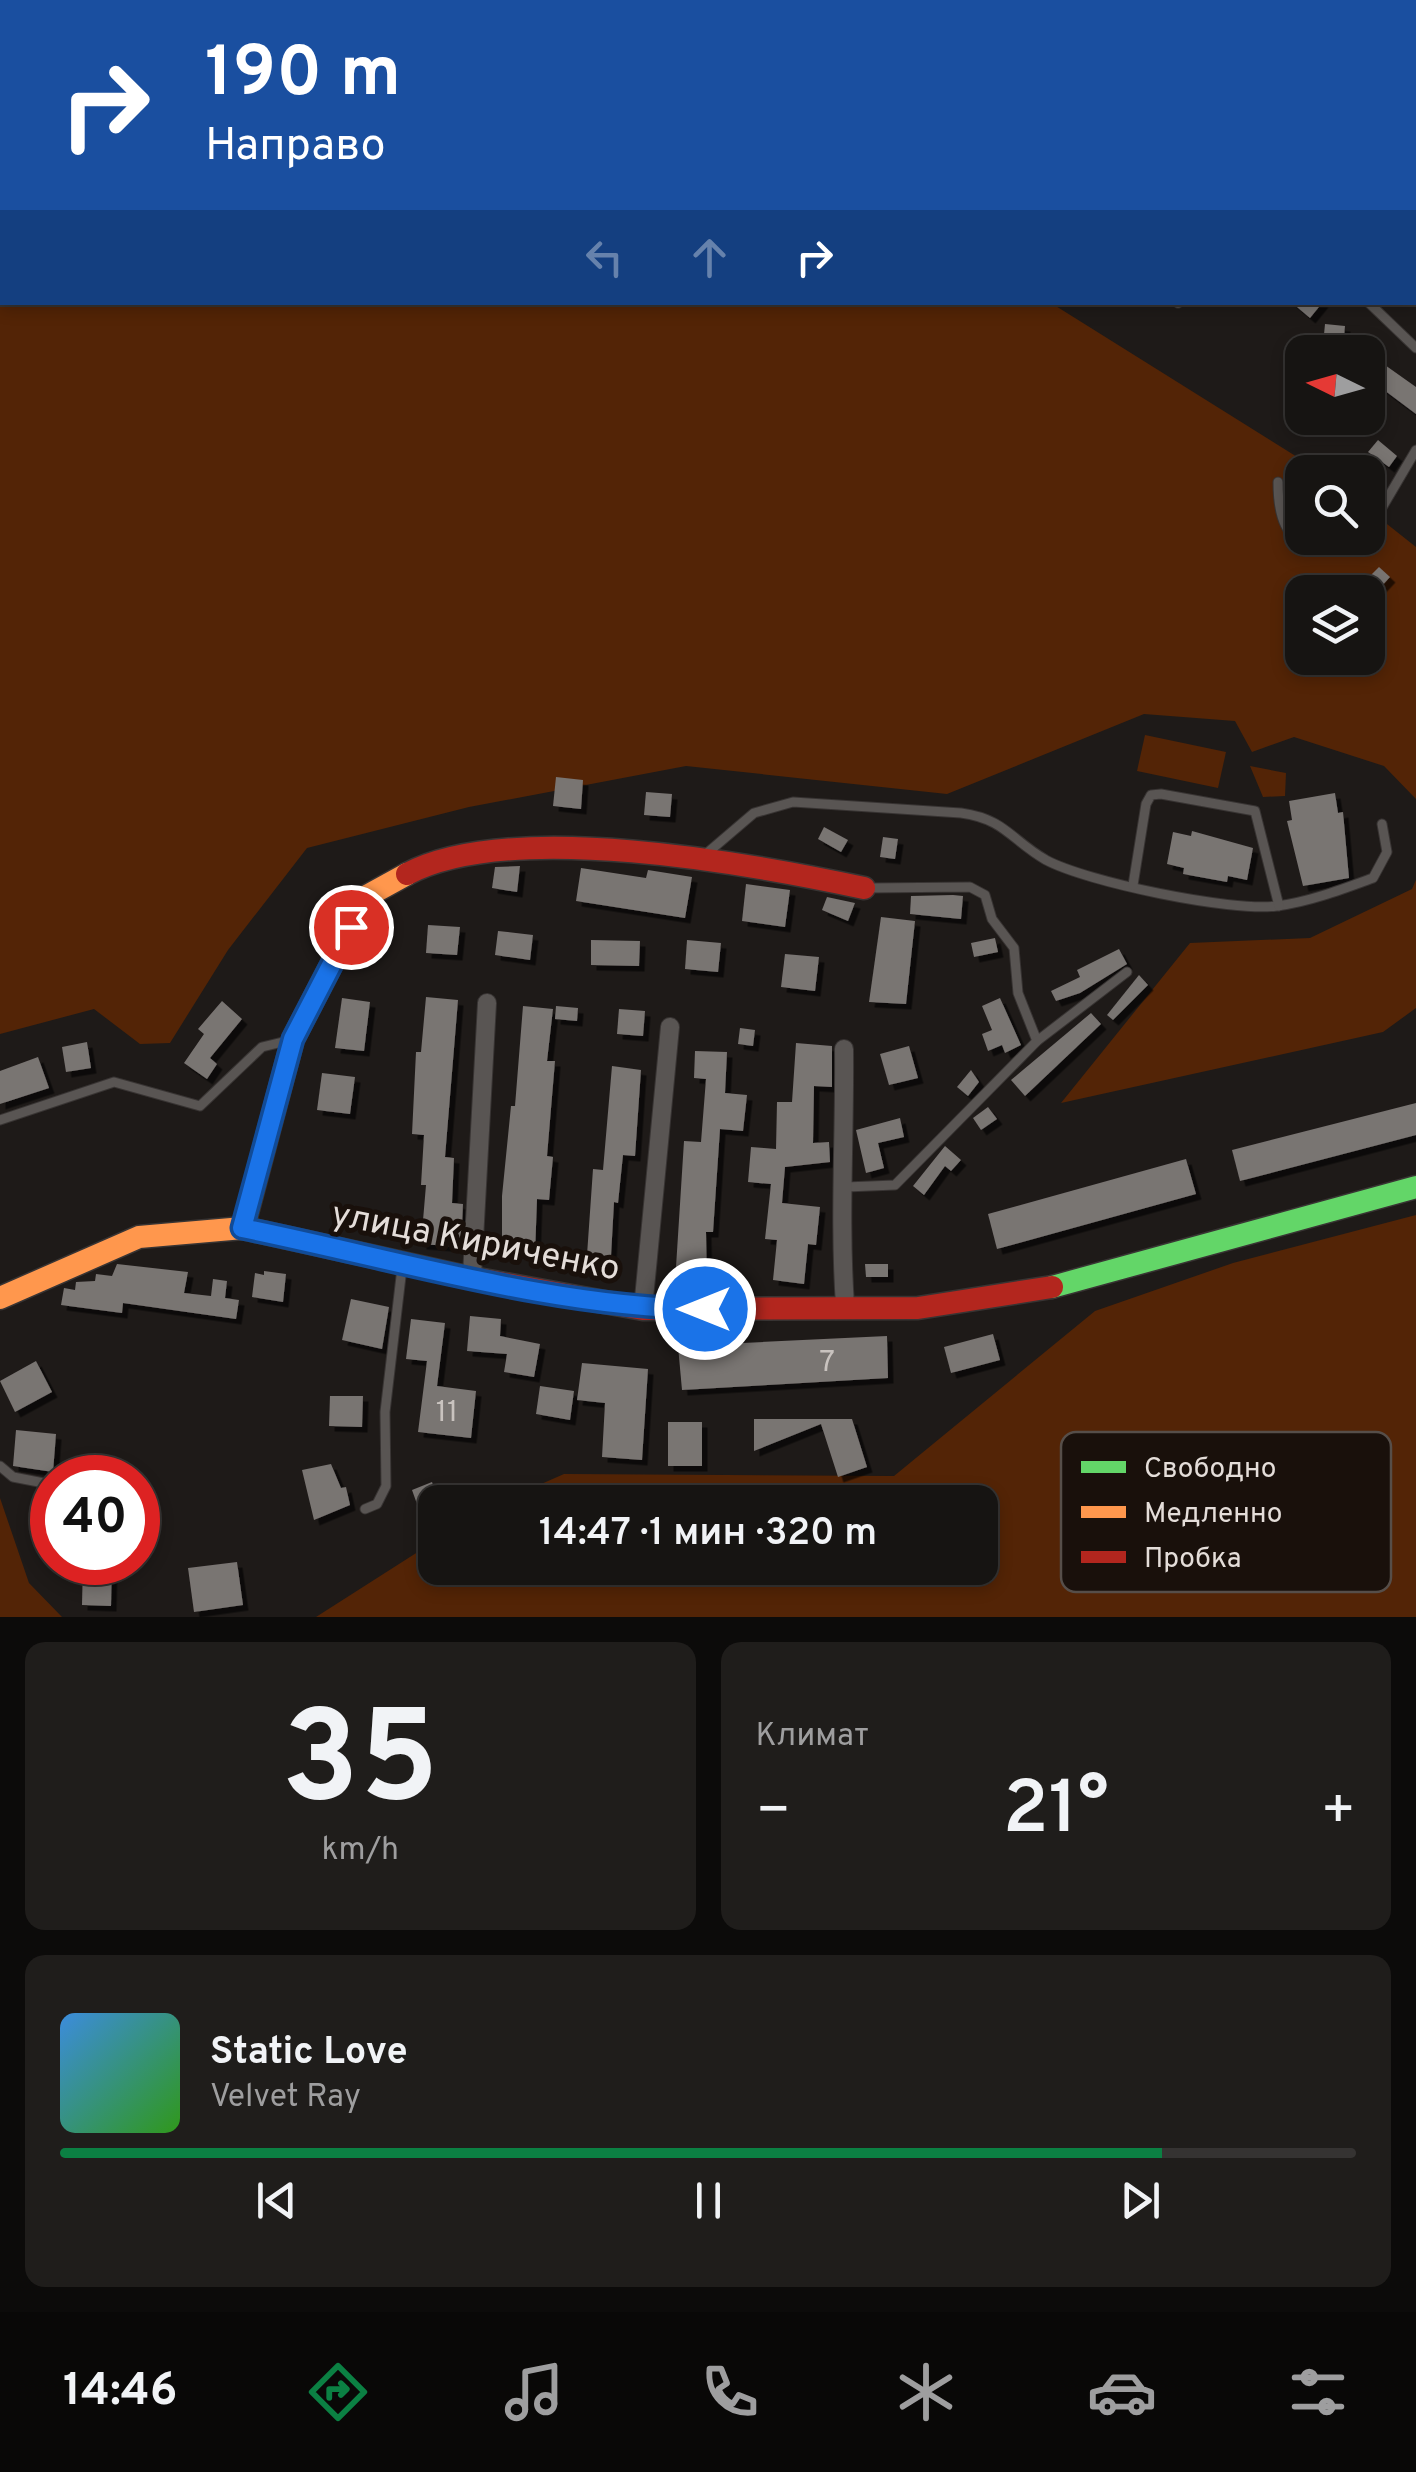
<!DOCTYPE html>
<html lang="ru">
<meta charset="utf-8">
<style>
:root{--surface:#161412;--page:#1f1d1b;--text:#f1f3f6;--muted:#9e9e9f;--line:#353332;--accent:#0b8043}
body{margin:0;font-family:Overpass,sans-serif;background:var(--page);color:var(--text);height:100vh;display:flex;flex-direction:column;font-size:38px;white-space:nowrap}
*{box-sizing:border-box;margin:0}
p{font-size:32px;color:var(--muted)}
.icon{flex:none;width:55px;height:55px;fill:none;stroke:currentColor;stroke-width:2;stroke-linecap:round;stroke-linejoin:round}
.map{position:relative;height:1617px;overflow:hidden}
.sheet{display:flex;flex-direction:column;gap:25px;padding:25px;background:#0c0b0a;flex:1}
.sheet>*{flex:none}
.hud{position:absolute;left:0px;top:0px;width:1418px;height:305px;box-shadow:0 5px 15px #0003,0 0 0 2px var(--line);background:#1a4fa0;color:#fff;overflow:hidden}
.needle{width:65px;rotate:275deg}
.tools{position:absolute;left:1285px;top:335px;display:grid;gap:20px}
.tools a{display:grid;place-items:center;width:100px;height:100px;border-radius:20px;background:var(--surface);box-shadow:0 5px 15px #0003,0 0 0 2px var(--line);font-size:50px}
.speed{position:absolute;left:30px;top:1455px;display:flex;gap:20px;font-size:50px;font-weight:700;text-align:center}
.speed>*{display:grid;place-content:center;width:130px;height:130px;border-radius:50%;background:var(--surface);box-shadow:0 5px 15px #0003,0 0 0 2px var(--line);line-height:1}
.speed .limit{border:15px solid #d22;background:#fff;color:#111}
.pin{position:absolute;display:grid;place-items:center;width:85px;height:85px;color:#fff;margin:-42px;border:5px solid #fff;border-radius:50%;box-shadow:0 2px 10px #0007}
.me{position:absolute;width:110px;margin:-55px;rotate:270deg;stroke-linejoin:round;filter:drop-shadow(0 0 8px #0008)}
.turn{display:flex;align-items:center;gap:35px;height:210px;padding:0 40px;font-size:45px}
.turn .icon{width:130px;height:130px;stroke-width:2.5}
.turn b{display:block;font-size:70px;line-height:85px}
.lanes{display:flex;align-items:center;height:95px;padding:0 40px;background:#0003;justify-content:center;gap:50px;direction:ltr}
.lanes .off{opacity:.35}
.big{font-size:75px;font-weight:600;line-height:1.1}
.sheet .card{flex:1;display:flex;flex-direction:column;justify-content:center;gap:15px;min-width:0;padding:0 35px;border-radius:20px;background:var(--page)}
.sheet .dial{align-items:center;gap:0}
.dial b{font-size:130px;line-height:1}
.song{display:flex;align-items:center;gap:30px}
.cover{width:120px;height:120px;border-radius:15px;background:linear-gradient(135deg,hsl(210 70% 55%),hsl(110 70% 35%))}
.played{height:10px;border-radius:5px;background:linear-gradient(90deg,var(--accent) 85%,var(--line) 85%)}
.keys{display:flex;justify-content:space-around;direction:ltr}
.heat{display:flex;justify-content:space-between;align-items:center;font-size:55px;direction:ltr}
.sheet .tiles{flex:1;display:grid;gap:25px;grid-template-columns:1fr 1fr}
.card:last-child{grid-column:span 2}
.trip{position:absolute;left:418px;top:1485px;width:580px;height:100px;border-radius:20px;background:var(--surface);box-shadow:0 5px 15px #0003,0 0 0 2px var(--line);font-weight:600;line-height:100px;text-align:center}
.tabs{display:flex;height:160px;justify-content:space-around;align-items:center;background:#090807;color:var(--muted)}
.tabs .icon{width:70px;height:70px}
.tabs .on{color:var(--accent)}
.tabs b{font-size:45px;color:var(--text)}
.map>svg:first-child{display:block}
</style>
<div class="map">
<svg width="1416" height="1617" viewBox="0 0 1416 1617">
<defs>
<filter id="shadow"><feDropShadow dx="5.5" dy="5.5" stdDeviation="0" flood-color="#0009"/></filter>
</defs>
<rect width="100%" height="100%" fill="#1e1a18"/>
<polygon fill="#2a1d15" points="440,0 966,0 965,2"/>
<g fill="#532406" fill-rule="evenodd">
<path d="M0 0 421 2H2V302L1051 303 1321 472H1302V538H1368V509L1416 547V799L1384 766 1294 737 1252 752 1235 721 1144 714 947 794 686 766 469 807 307 848 228 950 170 1043 140 1044 94 1009 0 1034ZM1302 592H1368V658H1302Z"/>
<polygon points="1145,735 1226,752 1218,788 1137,771"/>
<polygon points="1250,766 1286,773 1285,796 1263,797"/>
<polygon points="1416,880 1416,1008 1383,1032 1061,1103 1190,943 1310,938 1412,889"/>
<polygon points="1416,1215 1416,1617 316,1617 435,1541 435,1568 980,1568 980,1502 500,1502 564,1474 894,1476 1095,1311 1233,1263"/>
<polygon points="0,1498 29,1583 62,1617 0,1617"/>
</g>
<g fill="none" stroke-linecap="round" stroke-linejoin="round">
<g stroke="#0f505e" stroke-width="30">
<polyline points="1315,0 1319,2"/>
<polyline points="1415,62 1416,63"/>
</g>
</g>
<g fill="#797472" filter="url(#shadow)">
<polygon points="1291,302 1323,302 1310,318"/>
<polygon points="1325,324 1345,326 1344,337 1367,352 1333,352 1323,345"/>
<circle cx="1295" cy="351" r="9"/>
<polygon points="1368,353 1416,387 1416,414 1368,378"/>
<polygon points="1378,440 1397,456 1389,467 1368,452"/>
<polygon points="1379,567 1390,577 1377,591 1366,580"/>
<polygon points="556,777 583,780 581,809 553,806"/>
<polygon points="646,792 672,794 670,817 644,815"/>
<polygon points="1335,793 1338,813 1343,812 1349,878 1303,886 1287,821 1292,820 1289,801"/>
<polygon points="824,827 848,840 841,852 818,839"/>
<polygon points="1192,831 1253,848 1247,880 1228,876 1227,882 1183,874 1184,868 1167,864 1173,832 1191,836"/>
<polygon points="883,837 898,839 895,859 880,857"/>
<polygon points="520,866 517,892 492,888 495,867"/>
<polygon points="581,868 646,878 648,870 692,877 685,918 576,901"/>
<polygon points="746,884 790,890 785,927 742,921"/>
<polygon points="953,895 963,896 961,919 910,914 911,896"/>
<polygon points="827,897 855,903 848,921 822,910"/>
<polygon points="881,917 915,921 906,1004 869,1002"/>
<polygon points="428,925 460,927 457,955 426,953"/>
<polygon points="498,931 533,935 530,960 495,955"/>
<polygon points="995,938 998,952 974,957 971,943"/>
<polygon points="591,940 640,941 639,966 591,965"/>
<polygon points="687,940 721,943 718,972 685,969"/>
<polygon points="1119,949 1127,964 1080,993 1056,1001 1051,991 1080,977 1077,970"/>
<polygon points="785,954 819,957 815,991 781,987"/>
<polygon points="1139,975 1148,985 1113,1020 1107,1015"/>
<polygon points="426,997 458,1000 445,1157 454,1158 452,1203 463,1204 461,1247 421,1244 426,1185 421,1185 424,1135 412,1134 416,1052 421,1052"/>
<polygon points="342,998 370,1002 364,1051 335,1048"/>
<polygon points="1000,998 1021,1045 1005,1053 1002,1045 988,1051 982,1034 992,1030 982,1006"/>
<polygon points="222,1001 242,1019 210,1058 217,1064 207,1079 184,1063 204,1034 198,1029"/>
<polygon points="523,1006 553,1009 547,1061 555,1061 547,1156 553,1157 549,1200 537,1199 535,1254 502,1252 502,1196 511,1106 515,1106"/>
<polygon points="556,1006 578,1008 577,1021 555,1019"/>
<polygon points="619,1009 645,1011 643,1036 617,1034"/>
<polygon points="1091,1013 1101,1024 1025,1096 1011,1080"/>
<polygon points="740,1028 755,1030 753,1046 738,1044"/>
<polygon points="87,1042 91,1068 66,1072 62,1047"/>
<polygon points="796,1043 832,1046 832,1087 814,1086 813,1143 829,1142 830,1162 785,1167 782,1203 820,1207 816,1245 808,1244 804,1284 773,1280 777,1240 765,1239 771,1184 748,1182 751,1147 776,1149 777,1102 792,1102"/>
<polygon points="909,1046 918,1078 889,1085 880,1054"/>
<polygon points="695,1051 727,1052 725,1093 747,1095 743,1131 720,1129 713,1232 706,1232 707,1282 675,1283 684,1141 701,1142 706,1079 694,1078"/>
<polygon points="38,1057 49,1088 0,1104 0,1071"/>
<polygon points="612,1066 641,1070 635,1156 623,1155 618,1203 614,1202 611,1256 587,1255 593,1169 603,1170"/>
<polygon points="971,1070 979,1082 968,1096 957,1087"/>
<polygon points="322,1073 355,1077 350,1114 317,1110"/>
<polygon points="1416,1103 1416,1135 1240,1181 1232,1150"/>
<polygon points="988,1107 997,1119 981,1130 973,1118"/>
<polygon points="900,1118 904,1137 878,1143 884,1168 866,1173 856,1130"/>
<polygon points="945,1146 961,1160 951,1171 945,1166 924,1195 913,1186"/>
<polygon points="1186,1159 1196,1194 997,1249 988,1214"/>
<polygon points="117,1264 188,1272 184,1293 211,1296 213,1279 227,1281 225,1298 239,1300 236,1319 123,1303 122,1313 61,1305 64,1288 75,1290 76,1282 95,1281 96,1274 112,1276"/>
<polygon points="865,1264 888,1264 888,1277 866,1277"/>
<polygon points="264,1271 286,1274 283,1302 252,1297 255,1273 264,1275"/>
<polygon points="351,1299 389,1307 382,1349 342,1340"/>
<polygon points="470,1316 501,1319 500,1336 540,1344 534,1377 504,1372 507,1354 467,1351"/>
<polygon points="411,1319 445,1323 437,1386 476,1391 471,1438 418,1432 427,1361 406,1359"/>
<polygon points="993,1334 1000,1360 951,1373 944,1347"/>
<polygon points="887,1336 888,1378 682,1390 678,1346"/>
<polygon points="36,1361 52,1392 15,1412 0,1381"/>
<polygon points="582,1363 648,1369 642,1460 602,1457 605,1403 577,1400"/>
<polygon points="540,1386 574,1391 570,1420 536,1414"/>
<polygon points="330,1396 363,1396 362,1427 329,1426"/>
<polygon points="754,1419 852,1419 867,1467 838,1477 821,1424 754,1451"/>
<rect x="668" y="1422" width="34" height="44"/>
<polygon points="16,1430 56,1434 53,1472 13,1466"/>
<polygon points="331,1464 341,1488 346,1487 350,1505 314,1520 302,1470"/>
<polygon points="432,1482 439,1502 435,1502 433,1549 412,1490"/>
<polygon points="83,1562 112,1562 111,1606 82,1605"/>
<polygon points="237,1562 243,1605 194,1612 188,1568"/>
</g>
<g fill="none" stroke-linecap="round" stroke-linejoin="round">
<defs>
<g id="lane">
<polyline points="1415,203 1416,204"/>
<polyline points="1368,302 1416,348"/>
<polyline points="1178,303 1178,302"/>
<path d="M1278 482C1278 536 1296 554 1351 538"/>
<polyline points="1368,521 1383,506 1416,450"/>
<path d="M706 854 754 813 793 802 961 813C1005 819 1011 840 1046 860 1087 882 1231 912 1277 906 1309 902 1343 889 1373 878L1387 852 1382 824"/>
<polyline points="1133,885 1146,804 1151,795 1161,794 1255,811 1279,906"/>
<polyline points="869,888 970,887 985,895 992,919 1014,948 1018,993 1037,1041"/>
<polyline points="0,1120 114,1082 200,1106 262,1047 291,1040"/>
<polyline points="846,1187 895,1185 1037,1041 1127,972"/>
<polyline points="0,1466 13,1477 49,1484"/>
<polyline points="365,1509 377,1504 386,1486 385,1412 402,1268"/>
</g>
<g id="street">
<polyline points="1170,0 1176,2"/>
<polyline points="1415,161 1416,163"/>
<path d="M844 1049C845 1134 839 1219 845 1305"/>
<polyline points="472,1276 487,1003"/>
<polyline points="643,1309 670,1027"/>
</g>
<polyline id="fast" points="1052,1287 1416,1187"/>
<g id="slow">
<polyline points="243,1228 293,1039 367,896 407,874"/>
<polyline points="0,1298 139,1237 243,1228 461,1276"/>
</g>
<g id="jam">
<path d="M407 874C510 819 752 864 864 888"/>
<polyline points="461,1276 643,1309 918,1308 1052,1287"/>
</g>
</defs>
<use href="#lane" stroke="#383433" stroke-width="11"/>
<use href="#street" stroke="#383433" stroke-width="20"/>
<use href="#fast" stroke="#383433" stroke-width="25"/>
<use href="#slow" stroke="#383433" stroke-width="25"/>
<use href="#jam" stroke="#383433" stroke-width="25"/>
<use href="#lane" stroke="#595553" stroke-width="9"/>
<use href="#street" stroke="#595553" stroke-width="18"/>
<use href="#fast" stroke="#63d668" stroke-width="22"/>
<use href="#slow" stroke="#ff974d" stroke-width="22"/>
<use href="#jam" stroke="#b3261e" stroke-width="22"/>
</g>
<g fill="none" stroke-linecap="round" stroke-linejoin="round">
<defs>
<path id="route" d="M351 927 293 1039 242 1228C392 1258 553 1308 705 1309"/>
</defs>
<use href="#route" stroke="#114b97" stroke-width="25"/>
<use href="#route" stroke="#1a73e8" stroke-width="18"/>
</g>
<g text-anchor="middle" stroke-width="10" stroke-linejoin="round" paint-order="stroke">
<g font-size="30" fill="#c9c3bf">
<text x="827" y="1371">7</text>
<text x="447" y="1421">11</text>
</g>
<g font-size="35" fill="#e4ddd9" stroke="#19100b">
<text transform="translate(476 1240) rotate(11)" y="12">улица Кириченко</text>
</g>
</g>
<rect x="1061" y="1432" width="330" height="160" rx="15" fill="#19100b" stroke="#564e49" stroke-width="2.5"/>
<rect x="1081" y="1461" width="45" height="12" fill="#63d668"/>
<rect x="1081" y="1506" width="45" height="12" fill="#ff974d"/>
<rect x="1081" y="1551" width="45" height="12" fill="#b3261e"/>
<g font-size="28" fill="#e4ddd9">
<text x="1144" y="1477">Свободно</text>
<text x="1144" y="1522">Медленно</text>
<text x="1144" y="1567">Пробка</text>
</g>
</svg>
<div class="tools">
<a><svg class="needle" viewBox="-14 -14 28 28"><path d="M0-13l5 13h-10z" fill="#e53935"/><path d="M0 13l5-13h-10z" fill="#9e9e9f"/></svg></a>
<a><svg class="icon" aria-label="search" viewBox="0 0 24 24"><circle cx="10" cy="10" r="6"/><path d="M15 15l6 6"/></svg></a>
<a><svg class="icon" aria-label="layers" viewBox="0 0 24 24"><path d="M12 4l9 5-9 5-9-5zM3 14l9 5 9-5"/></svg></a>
</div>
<div class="speed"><div class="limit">40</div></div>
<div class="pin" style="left:351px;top:927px;background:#d93025"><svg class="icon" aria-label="arrive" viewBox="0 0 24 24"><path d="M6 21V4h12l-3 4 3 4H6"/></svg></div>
<svg class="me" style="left:705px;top:1309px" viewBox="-20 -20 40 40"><circle r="17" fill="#1a73e8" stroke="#fff" stroke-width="3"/><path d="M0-11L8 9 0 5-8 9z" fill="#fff"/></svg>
<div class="trip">14:47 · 1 мин · 320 m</div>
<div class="hud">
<div class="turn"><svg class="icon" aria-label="right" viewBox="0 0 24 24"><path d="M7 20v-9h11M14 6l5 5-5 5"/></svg><div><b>190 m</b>Направо</div></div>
<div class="lanes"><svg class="icon off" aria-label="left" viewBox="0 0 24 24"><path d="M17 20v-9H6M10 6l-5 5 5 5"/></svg><svg class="icon off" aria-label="ahead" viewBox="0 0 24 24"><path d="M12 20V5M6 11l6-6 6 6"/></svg><svg class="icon" aria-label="right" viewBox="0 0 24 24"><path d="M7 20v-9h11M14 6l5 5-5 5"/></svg></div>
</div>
</div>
<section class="sheet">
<div class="tiles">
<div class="card dial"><b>35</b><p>km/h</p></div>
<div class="card"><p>Климат</p>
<div class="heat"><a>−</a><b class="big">21°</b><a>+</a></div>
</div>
<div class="card">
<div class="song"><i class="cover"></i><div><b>Static Love</b><p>Velvet Ray</p></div></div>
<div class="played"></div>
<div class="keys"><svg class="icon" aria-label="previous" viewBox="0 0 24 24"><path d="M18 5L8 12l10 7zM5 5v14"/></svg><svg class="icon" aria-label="pause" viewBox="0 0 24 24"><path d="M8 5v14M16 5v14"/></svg><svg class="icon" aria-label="next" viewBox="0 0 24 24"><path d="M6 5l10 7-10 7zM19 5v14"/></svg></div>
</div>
</div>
</section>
<nav class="tabs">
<b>14:46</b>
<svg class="icon on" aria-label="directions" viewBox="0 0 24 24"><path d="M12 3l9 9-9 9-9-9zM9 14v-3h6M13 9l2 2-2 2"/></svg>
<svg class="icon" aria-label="music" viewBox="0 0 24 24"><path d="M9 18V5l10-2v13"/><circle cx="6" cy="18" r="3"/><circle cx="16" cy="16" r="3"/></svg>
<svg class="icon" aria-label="phone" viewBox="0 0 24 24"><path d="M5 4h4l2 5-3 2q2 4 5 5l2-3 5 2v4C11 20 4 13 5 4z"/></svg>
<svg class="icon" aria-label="climate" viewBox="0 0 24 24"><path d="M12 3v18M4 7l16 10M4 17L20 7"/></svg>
<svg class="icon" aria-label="car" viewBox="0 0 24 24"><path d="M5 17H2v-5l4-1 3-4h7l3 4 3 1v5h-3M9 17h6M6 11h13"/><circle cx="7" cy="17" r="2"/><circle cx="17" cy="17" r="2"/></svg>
<svg class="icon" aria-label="filters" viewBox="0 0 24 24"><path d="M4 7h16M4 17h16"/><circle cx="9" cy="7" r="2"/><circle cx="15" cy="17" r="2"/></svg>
</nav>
